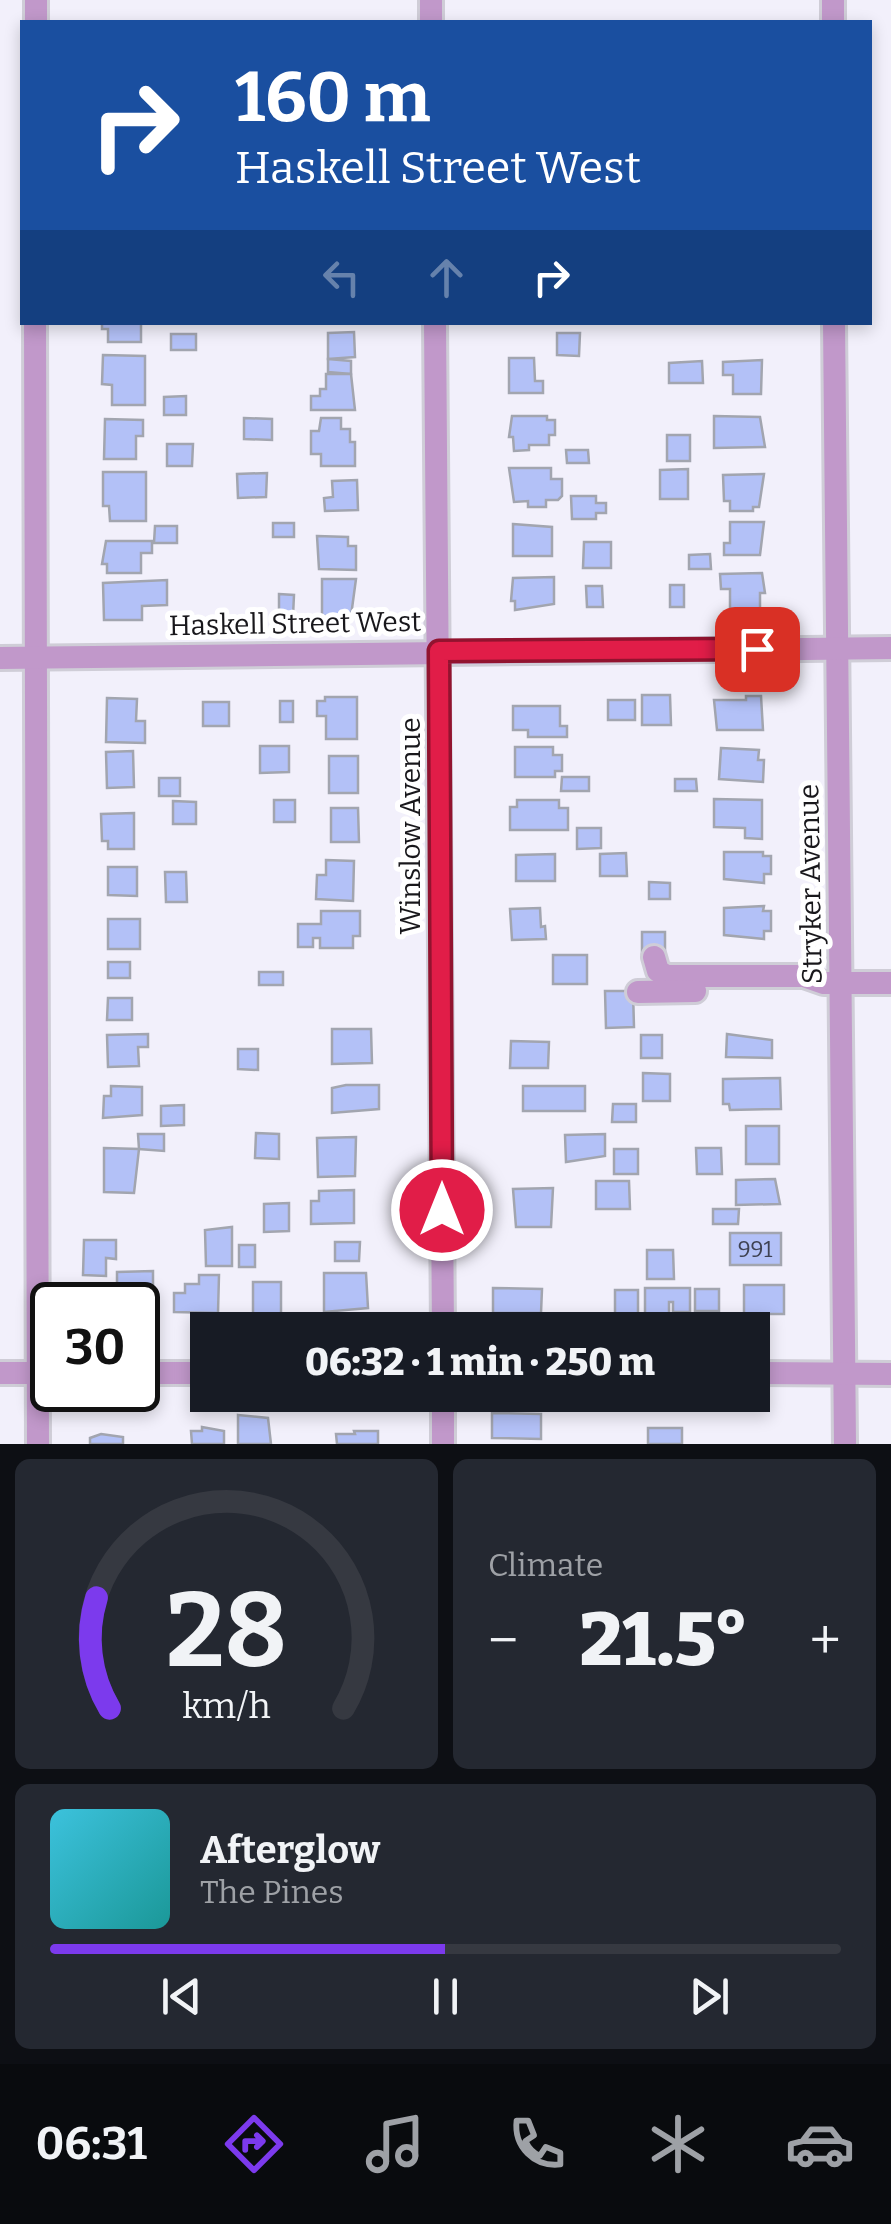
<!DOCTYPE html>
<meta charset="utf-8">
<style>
:root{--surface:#171b24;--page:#242831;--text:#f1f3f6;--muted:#9ea1a6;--line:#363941;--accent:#7c3aed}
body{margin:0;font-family:Bitter,serif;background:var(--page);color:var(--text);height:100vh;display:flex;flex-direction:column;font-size:38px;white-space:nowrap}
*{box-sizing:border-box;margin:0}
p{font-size:32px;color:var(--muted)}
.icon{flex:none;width:55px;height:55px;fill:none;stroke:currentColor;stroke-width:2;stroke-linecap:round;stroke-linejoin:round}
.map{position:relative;height:1444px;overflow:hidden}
.side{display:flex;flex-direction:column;gap:15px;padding:15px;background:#0d0f14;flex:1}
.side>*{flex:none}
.banner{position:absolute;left:20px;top:20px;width:852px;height:305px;border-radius:0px;box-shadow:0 5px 15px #0003;background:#1a4fa0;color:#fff;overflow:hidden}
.speed{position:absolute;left:30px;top:1282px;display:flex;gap:20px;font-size:50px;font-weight:700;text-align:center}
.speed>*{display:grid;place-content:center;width:130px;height:130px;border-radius:50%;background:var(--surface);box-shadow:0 5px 15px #0003;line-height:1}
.speed .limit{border:5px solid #111;border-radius:15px;background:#fff;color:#111}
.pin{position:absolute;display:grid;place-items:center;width:85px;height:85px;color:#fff;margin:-42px;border-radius:20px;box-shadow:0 5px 15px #0006}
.me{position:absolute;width:110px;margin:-55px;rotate:0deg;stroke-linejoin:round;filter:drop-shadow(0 0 8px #0008)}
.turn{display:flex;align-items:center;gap:35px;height:210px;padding:0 50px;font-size:45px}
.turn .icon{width:130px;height:130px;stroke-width:2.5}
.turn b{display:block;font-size:70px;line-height:85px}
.lanes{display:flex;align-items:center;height:95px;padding:0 50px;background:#0003;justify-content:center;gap:50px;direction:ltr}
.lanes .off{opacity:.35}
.big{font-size:75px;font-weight:800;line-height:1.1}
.side .widget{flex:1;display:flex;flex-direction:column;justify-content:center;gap:15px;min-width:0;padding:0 35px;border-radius:15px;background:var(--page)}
.side .dial{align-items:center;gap:0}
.dial svg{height:260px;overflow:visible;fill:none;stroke:var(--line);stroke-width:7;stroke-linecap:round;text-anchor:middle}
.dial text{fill:var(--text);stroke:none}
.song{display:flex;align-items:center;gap:30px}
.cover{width:120px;height:120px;border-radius:15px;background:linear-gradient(135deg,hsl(190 70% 55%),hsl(180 70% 35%))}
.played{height:10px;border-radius:5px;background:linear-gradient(90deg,var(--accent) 50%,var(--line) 50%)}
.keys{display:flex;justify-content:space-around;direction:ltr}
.heat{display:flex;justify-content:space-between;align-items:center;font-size:55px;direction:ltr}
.side .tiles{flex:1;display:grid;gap:15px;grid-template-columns:1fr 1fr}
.widget:last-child{grid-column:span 2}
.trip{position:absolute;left:190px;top:1312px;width:580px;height:100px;border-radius:0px;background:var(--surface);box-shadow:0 5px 15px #0003;font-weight:800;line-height:100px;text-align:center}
.dock{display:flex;height:160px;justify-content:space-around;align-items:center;background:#090b0e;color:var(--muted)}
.dock .icon{width:70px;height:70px}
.dock .selected{color:var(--accent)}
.dock b{font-size:45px;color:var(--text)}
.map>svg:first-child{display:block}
</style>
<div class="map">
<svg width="891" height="1444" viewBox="0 0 891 1444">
<rect width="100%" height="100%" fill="#f2f0fb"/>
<g fill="#b3c1f7" stroke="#a2a5af" stroke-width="2.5">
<polygon points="102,322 141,322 141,342 108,342 108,329 102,329"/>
<polygon points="354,332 355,357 328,359 328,333"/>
<polygon points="557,333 580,333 579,356 557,355"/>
<rect x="171" y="334" width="25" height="16"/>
<polygon points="103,355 145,356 145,405 112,405 112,385 102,384"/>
<polygon points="509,358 534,358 535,381 543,381 543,393 509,393"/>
<polygon points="328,359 351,361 351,374 328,372"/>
<polygon points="762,360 761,394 733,394 733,375 723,375 723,362"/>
<polygon points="702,361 703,383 669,383 669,363"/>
<polygon points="326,374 351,374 355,410 311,410 311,396 320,396 320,389 326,389"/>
<polygon points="186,396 186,415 164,415 164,397"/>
<polygon points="512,416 547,416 547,420 555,420 555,435 549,435 549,445 529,445 529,450 514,451 513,437 509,437"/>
<polygon points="714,416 760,417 765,447 714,448"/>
<polygon points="244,418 272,419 272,440 244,439"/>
<polygon points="321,418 341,418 341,429 350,429 350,442 355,442 355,466 321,466 321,454 311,454 311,431 319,431"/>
<polygon points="105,419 143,420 143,436 136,436 136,459 104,459"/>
<rect x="667" y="435" width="23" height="26"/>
<polygon points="167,444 193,444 192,466 167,466"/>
<polygon points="566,450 588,450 589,463 567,463"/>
<polygon points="509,468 551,468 551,479 562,479 562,496 558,500 546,500 546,507 528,507 528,501 514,502"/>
<polygon points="688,469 688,499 660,499 660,470"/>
<polygon points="103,472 146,472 146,521 110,521 109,506 103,506"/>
<polygon points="267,473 266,497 238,498 237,474"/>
<polygon points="764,474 759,507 753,507 753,511 730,511 730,501 724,501 723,475"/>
<polygon points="357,480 358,510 325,511 324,498 333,497 332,481"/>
<polygon points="571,496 596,496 596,503 606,503 606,513 596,513 596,519 572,519"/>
<polygon points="730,522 764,522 760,555 724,555 724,543 730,543"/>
<rect x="273" y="523" width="21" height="14"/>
<polygon points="513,524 552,527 552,556 513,556"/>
<polygon points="155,526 177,526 177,543 154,543"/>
<polygon points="317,536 348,537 348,546 356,546 356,570 319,569"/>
<polygon points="106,541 152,541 152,553 141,553 141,573 107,573 107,564 102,564"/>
<polygon points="584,542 611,542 611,568 583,568"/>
<polygon points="710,554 711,569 689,569 689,555"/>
<polygon points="762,573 765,593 760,593 760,608 730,609 730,589 721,589 720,574"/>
<polygon points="554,577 554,604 515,610 515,601 511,601 513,578"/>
<polygon points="322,579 356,579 351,616 322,616"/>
<polygon points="167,580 167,605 142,606 142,620 104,620 103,583"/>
<rect x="670" y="585" width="14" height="22"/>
<polygon points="586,586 602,586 603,607 587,607"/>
<polygon points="279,594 294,595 293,616 279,616"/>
<polygon points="642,695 670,695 671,725 642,725"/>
<polygon points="746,696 761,696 763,730 717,730 714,700 746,700"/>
<polygon points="325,697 357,697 357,739 326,739 326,716 317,716 317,701 325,701"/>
<polygon points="107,698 137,699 136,721 145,721 145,743 106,742"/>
<rect x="608" y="700" width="27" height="20"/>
<rect x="280" y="701" width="13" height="21"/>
<rect x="203" y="702" width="26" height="24"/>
<polygon points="513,706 560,706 560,726 567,726 567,737 528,737 528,730 513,730"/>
<polygon points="260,746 289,746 289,772 260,773"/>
<polygon points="515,747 553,747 553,755 562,755 562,771 555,771 555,777 515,777"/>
<polygon points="721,748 759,750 758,760 764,760 763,782 719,779"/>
<polygon points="133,751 134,787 107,788 106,752"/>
<rect x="329" y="756" width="29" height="37"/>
<polygon points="562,777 589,777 589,791 561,791"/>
<rect x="159" y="778" width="21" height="18"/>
<polygon points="675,779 696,779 697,791 675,791"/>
<polygon points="714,799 762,800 762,839 745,838 745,828 714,827"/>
<rect x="274" y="800" width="21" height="22"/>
<polygon points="517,800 559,800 559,808 568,808 568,830 510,830 510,807 517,807"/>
<polygon points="173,801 196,802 196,824 173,824"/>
<polygon points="331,808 358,808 359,842 331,842"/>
<polygon points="134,813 134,849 108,849 108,841 102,841 101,814"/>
<polygon points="577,828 601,828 601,848 577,849"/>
<polygon points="724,852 763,852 763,856 771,856 771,874 764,874 764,883 724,879"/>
<polygon points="626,853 627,876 600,876 600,854"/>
<polygon points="555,854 555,881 516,881 516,855"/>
<polygon points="326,860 354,861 353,901 316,899 317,875 326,875"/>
<polygon points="108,867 137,867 137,896 108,895"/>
<polygon points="165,872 186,872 187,902 166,902"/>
<polygon points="649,882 670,883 670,899 649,899"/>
<polygon points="764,906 763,911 771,911 771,931 764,931 764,939 724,935 724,908"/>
<polygon points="540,908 541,927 545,926 546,939 512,940 510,909"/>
<polygon points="321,911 360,911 360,936 353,936 353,948 320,948 320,938 313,938 313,947 298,947 298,924 321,924"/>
<rect x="108" y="919" width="32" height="30"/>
<rect x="642" y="932" width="23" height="22"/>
<rect x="553" y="955" width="34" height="29"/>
<rect x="108" y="962" width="22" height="16"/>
<rect x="259" y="972" width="24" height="13"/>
<polygon points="605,991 633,991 634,1027 606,1028"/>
<polygon points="108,998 132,998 132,1020 107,1020"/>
<polygon points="332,1029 371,1029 372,1063 332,1064"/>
<polygon points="148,1034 148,1047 138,1047 139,1066 108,1067 107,1035"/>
<polygon points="727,1034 772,1040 772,1058 726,1057"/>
<rect x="641" y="1035" width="21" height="23"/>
<polygon points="511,1041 549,1042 548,1068 510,1068"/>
<polygon points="238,1049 258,1049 258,1070 238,1069"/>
<polygon points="643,1073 670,1074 670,1101 643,1101"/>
<polygon points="780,1078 781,1109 730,1110 729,1104 723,1104 723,1079"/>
<polygon points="346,1085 379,1085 379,1109 332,1113 332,1088"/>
<polygon points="111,1086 142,1087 142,1115 103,1118 104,1096 111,1096"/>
<rect x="523" y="1086" width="62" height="25"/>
<polygon points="613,1104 636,1104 636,1122 612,1122"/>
<polygon points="184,1105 184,1125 161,1126 161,1106"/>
<rect x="746" y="1126" width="33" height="38"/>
<polygon points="256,1133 279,1134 279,1159 255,1158"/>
<polygon points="138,1134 164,1134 164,1151 139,1149"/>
<polygon points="605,1134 605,1156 566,1162 565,1135"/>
<polygon points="356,1137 355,1176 318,1177 317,1138"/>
<polygon points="104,1148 139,1149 134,1193 104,1192"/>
<polygon points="696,1148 721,1148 722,1174 697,1174"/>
<rect x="614" y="1149" width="24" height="25"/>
<polygon points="775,1179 780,1204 736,1205 736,1180"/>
<polygon points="596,1181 629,1181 630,1209 596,1209"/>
<polygon points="553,1188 551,1227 516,1227 513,1189"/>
<polygon points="354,1190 354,1223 311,1224 311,1201 319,1201 319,1191"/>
<polygon points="289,1203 289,1231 264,1232 264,1204"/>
<polygon points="713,1209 739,1209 738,1224 713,1224"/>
<polygon points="232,1227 232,1266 206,1266 205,1230"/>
<rect x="730" y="1233" width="51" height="32"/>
<polygon points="84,1240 116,1240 116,1259 106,1258 106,1276 83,1275"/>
<polygon points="335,1242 360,1242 359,1261 335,1261"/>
<rect x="239" y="1245" width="16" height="22"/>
<polygon points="647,1250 673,1250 674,1279 647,1279"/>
<polygon points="153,1271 153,1300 92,1305 92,1286 117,1286 117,1272"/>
<polygon points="324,1273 366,1273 368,1308 324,1312"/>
<polygon points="199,1275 219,1275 218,1313 174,1312 174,1293 185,1293 185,1284 199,1284"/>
<rect x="253" y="1282" width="28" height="41"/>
<rect x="744" y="1285" width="40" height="29"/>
<polygon points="493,1288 542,1289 541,1313 493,1313"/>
<polygon points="645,1288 690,1288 690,1312 673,1312 673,1302 669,1302 669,1317 645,1317"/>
<rect x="695" y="1289" width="24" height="22"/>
<rect x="615" y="1290" width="23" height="27"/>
<polygon points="492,1413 541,1414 541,1439 492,1438"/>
<polygon points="238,1415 268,1418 271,1444 238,1444"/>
<polygon points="202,1427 224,1431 224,1444 192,1444 191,1431 202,1431"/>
<rect x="648" y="1428" width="34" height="16"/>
<polygon points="354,1431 378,1431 378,1444 337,1444 336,1434 355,1434"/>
<polygon points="101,1434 123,1437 123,1444 90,1444 90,1438"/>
</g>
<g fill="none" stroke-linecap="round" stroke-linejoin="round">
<defs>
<g id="minor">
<polyline points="36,0 36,22"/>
<polyline points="431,0 431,22"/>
<polyline points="833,0 833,22"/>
<polyline points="35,322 38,1444"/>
<polyline points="435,322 443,1330"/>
<polyline points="834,322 845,1444"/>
<polyline points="0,658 891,648"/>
<polyline points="654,957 658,971 667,976 804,976 824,983 891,983"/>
<polyline points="638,992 695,991"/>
<polyline points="0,1373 49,1373"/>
<polyline points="138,1373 208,1373"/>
<polyline points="752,1373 891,1374"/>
<polyline points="443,1395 443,1444"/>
</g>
</defs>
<use href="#minor" stroke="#cfcdd7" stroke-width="28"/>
<use href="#minor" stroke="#c198ca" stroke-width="22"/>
</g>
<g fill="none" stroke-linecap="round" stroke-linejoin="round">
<defs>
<polyline id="route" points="442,1210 439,651 757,649"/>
</defs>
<use href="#route" stroke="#92132f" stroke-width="25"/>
<use href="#route" stroke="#e11d48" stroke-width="18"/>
</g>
<g text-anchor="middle" stroke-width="10" stroke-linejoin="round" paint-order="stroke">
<g font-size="22" fill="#3f4252">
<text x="755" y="1257">991</text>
</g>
<g font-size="28" fill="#18171b" stroke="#fff">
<text transform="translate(295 623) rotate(-1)" y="10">Haskell Street West</text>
<text transform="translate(410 826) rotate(-90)" y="10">Winslow Avenue</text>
<text transform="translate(810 884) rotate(-91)" y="10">Stryker Avenue</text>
</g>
</g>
</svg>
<div class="speed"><div class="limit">30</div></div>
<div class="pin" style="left:757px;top:649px;background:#d93025"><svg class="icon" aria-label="arrive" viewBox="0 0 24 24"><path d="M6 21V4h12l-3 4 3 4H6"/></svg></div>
<svg class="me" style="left:442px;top:1210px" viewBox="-20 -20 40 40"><circle r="17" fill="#e11d48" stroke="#fff" stroke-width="3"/><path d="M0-11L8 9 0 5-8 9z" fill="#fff"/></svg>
<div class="trip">06:32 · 1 min · 250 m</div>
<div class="banner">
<div class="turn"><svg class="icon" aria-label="right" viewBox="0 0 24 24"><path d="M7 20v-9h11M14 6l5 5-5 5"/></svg><div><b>160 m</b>Haskell Street West</div></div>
<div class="lanes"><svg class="icon off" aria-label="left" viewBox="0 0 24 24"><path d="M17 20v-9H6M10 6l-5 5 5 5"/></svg><svg class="icon off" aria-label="ahead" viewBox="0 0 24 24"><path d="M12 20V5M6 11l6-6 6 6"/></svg><svg class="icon" aria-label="right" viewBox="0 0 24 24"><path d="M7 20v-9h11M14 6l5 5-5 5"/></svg></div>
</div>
</div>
<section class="side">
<div class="tiles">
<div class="widget dial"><svg viewBox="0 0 100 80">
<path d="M14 69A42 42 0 1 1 86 69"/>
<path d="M14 69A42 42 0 0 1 10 35" stroke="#7c3aed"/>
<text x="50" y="56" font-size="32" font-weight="700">28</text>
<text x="50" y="72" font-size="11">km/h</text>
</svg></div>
<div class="widget"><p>Climate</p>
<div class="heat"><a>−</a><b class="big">21.5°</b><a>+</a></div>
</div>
<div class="widget">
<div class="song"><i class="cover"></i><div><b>Afterglow</b><p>The Pines</p></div></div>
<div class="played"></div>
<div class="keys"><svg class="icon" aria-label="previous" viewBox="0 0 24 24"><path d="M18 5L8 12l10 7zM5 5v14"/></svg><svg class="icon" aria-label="pause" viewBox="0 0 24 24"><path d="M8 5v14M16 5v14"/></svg><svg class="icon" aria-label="next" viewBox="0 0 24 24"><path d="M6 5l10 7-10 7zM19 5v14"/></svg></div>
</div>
</div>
</section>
<nav class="dock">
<b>06:31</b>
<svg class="icon selected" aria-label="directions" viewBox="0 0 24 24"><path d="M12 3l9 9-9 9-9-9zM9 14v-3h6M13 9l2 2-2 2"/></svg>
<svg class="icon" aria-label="music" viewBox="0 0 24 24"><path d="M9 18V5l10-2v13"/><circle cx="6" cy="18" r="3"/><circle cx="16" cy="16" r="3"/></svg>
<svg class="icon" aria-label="phone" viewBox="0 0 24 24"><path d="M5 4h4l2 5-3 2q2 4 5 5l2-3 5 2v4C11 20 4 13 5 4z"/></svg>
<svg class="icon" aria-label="climate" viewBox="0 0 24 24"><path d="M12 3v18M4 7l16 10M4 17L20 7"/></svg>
<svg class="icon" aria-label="car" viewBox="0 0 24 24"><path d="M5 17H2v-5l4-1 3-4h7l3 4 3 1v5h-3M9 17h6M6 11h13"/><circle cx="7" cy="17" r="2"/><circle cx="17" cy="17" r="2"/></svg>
</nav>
